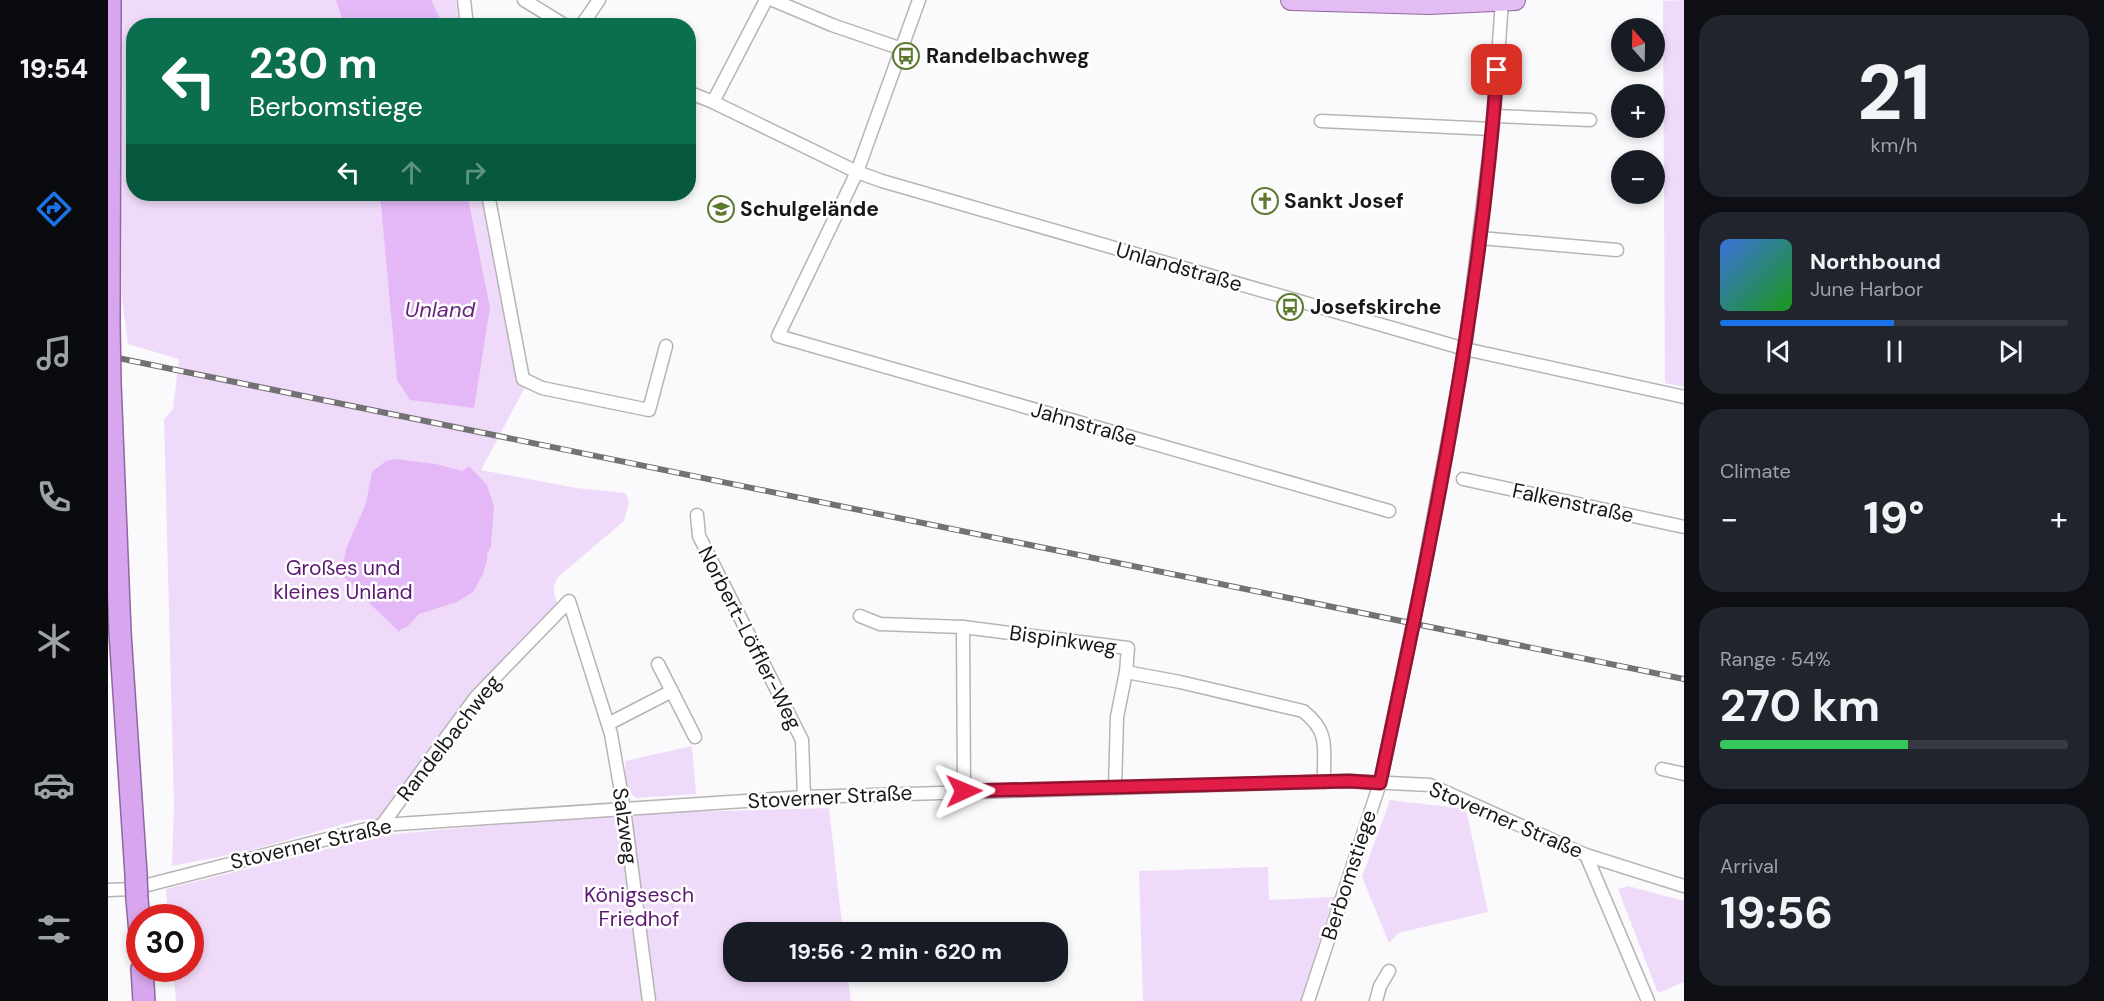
<!DOCTYPE html>
<meta charset="utf-8">
<style>
:root{--surface:#171b24;--page:#20242c;--text:#f1f3f6;--muted:#9ea1a6;--line:#363941;--accent:#1a73e8}
body{margin:0;font-family:"DM Sans",sans-serif;background:var(--page);color:var(--text);height:100vh;display:flex;flex-direction:column;font-size:22px;white-space:nowrap}
*{box-sizing:border-box;margin:0}
p{font-size:20px;color:var(--muted)}
.icon{flex:none;width:33px;height:33px;fill:none;stroke:currentColor;stroke-width:2;stroke-linecap:round;stroke-linejoin:round}
.map{position:relative;flex:1;overflow:hidden}
.details{display:flex;flex-direction:column;gap:15px;padding:15px;background:#0d0f14;width:420px}
.details>*{flex:none}
.top-card{position:absolute;left:18px;top:18px;width:570px;height:183px;border-radius:24px;box-shadow:0 3px 9px #0003;background:#0b6e4f;color:#fff;overflow:hidden}
.needle{width:39px;rotate:340deg}
.tools{position:absolute;left:1503px;top:18px;display:grid;gap:12px}
.tools a{display:grid;place-items:center;width:54px;height:54px;border-radius:50%;background:var(--surface);box-shadow:0 3px 9px #0003;font-size:30px}
.speed{position:absolute;left:18px;top:904px;display:flex;gap:12px;font-size:30px;font-weight:700;text-align:center}
.speed>*{display:grid;place-content:center;width:78px;height:78px;border-radius:50%;background:var(--surface);box-shadow:0 3px 9px #0003;line-height:1}
.speed .limit{border:9px solid #d22;background:#fff;color:#111}
.pin{position:absolute;display:grid;place-items:center;width:51px;height:51px;color:#fff;margin:-26px;border-radius:12px;box-shadow:0 3px 9px #0006}
.me{position:absolute;width:66px;margin:-33px;rotate:89deg;stroke-linejoin:round;filter:drop-shadow(0 0 4px #0008)}
.turn{display:flex;align-items:center;gap:21px;height:126px;padding:0 24px;font-size:27px}
.turn .icon{width:78px;height:78px;stroke-width:2.5}
.turn b{display:block;font-size:42px;line-height:51px}
.lanes{display:flex;align-items:center;height:57px;padding:0 24px;background:#0003;justify-content:center;gap:30px;direction:ltr}
.lanes .off{opacity:.35}
.big{font-size:45px;font-weight:700;line-height:1.1}
.details .tile{flex:1;display:flex;flex-direction:column;justify-content:center;gap:9px;min-width:0;padding:0 21px;border-radius:24px;background:var(--page)}
.details .dial{align-items:center;gap:0}
.dial b{font-size:78px;line-height:1}
.song{display:flex;align-items:center;gap:18px}
.cover{width:72px;height:72px;border-radius:9px;background:linear-gradient(135deg,hsl(220 70% 55%),hsl(120 70% 35%))}
.played{height:6px;border-radius:3px;background:linear-gradient(90deg,var(--accent) 50%,var(--line) 50%)}
.keys{display:flex;justify-content:space-around;direction:ltr}
.heat{display:flex;justify-content:space-between;align-items:center;font-size:33px;direction:ltr}
.charge{height:9px;border-radius:4px;background:linear-gradient(90deg,#34c759 54%,var(--line) 0)}
.trip{position:absolute;left:615px;top:922px;width:345px;height:60px;border-radius:24px;background:var(--surface);box-shadow:0 3px 9px #0003;font-weight:700;line-height:60px;text-align:center}
main{display:flex;flex:1;min-height:0}
.tabs{display:flex;flex-direction:column;width:108px;justify-content:space-around;align-items:center;background:#090b0e;color:var(--muted)}
.tabs .icon{width:42px;height:42px}
.tabs .current{color:var(--accent)}
.tabs b{font-size:27px;color:var(--text)}
.map>svg:first-child{display:block}
</style>
<main>
<nav class="tabs">
<b>19:54</b>
<svg class="icon current" aria-label="directions" viewBox="0 0 24 24"><path d="M12 3l9 9-9 9-9-9zM9 14v-3h6M13 9l2 2-2 2"/></svg>
<svg class="icon" aria-label="music" viewBox="0 0 24 24"><path d="M9 18V5l10-2v13"/><circle cx="6" cy="18" r="3"/><circle cx="16" cy="16" r="3"/></svg>
<svg class="icon" aria-label="phone" viewBox="0 0 24 24"><path d="M5 4h4l2 5-3 2q2 4 5 5l2-3 5 2v4C11 20 4 13 5 4z"/></svg>
<svg class="icon" aria-label="climate" viewBox="0 0 24 24"><path d="M12 3v18M4 7l16 10M4 17L20 7"/></svg>
<svg class="icon" aria-label="car" viewBox="0 0 24 24"><path d="M5 17H2v-5l4-1 3-4h7l3 4 3 1v5h-3M9 17h6M6 11h13"/><circle cx="7" cy="17" r="2"/><circle cx="17" cy="17" r="2"/></svg>
<svg class="icon" aria-label="filters" viewBox="0 0 24 24"><path d="M4 7h16M4 17h16"/><circle cx="9" cy="7" r="2"/><circle cx="15" cy="17" r="2"/></svg>
</nav>
<div class="map">
<svg width="1576" height="1001" viewBox="0 0 1576 1001">
<rect width="100%" height="100%" fill="#faf9fb"/>
<g fill="#f0daf9">
<path d="M14 0H348L351 25 26 26V194H379L402 342C403 360 405 373 417 387L373 470 468 488 517 493 521 502 516 521 450 577C443 589 446 596 452 608L427 629 279 818 250 820 140 851 64 866 66 803 56 419 65 409 71 359 20 344 14 299 13 36Z"/>
<polygon points="1576,0 1576,387 1557,383 1555,1"/>
<path d="M584 746 588 794 529 798C516 792 518 774 517 761Z"/>
<polygon points="1282,800 1358,809 1380,912 1290,933 1281,943 1254,877"/>
<polygon points="721,808 735,933 626,933 626,972 739,972 743,1001 68,1001 65,969 82,969 82,918 60,918 58,889 275,835 510,814"/>
<polygon points="1160,867 1161,900 1226,897 1193,1001 1035,1001 1031,871"/>
<polygon points="1520,886 1576,901 1576,982 1550,993 1510,889"/>
</g>
<g fill="#e4b8f7">
<polygon points="228,0 323,0 335,25 236,25"/>
<polygon points="272,194 360,194 361,203 382,308 366,408 302,400 289,380"/>
<path d="M286 459 328 464 354 471 361 466 379 485 386 506 383 546 379 554V560L375 574 365 592 349 602 311 614 299 627 293 629 291 632C272 611 250 596 233 573L238 549 258 503 264 472 278 461Z"/>
</g>
<g fill="none" stroke-linecap="round" stroke-linejoin="round">
<defs>
<g id="minor">
<polyline points="356,0 359,26"/>
<polyline points="416,0 458,26"/>
<polyline points="665,0 724,25 794,49"/>
<polyline points="811,0 749,172 670,336 1281,511"/>
<polyline points="473,26 491,0"/>
<polyline points="580,92 605,102 749,172 774,181 1357,349 1576,397"/>
<polyline points="605,102 658,0"/>
<polyline points="1386,116 1482,120"/>
<polyline points="1213,121 1384,129"/>
<polyline points="380,194 415,379 434,388 541,410 558,346"/>
<polyline points="1372,238 1509,250"/>
<polyline points="1355,479 1576,527"/>
<polyline points="589,515 591,536 694,740 696,797"/>
<path d="M752 616 772 624 855 627 1020 648 1018 672 1072 682 1195 711C1223 733 1215 749 1216 782"/>
<polyline points="855,627 856,791"/>
<polyline points="550,664 587,737"/>
<polyline points="500,724 564,691"/>
<polyline points="1554,769 1576,774"/>
<polyline points="1007,788 1009,717 1018,672"/>
<polyline points="274,825 368,697 461,601 503,734 516,809 541,1001"/>
<polyline points="1478,855 1540,1001"/>
<polyline points="0,890 24,889 274,825 696,797 1241,781 1322,785 1478,855 1576,886"/>
<polyline points="1200,1001 1272,783 1313,585 1357,349 1386,116 1394,0"/>
<polyline points="1268,1001 1272,986 1281,971"/>
</g>
<polyline id="primary" points="1183,0 1321,4 1407,0"/>
<g id="trunk">
<polyline points="1,324 2,0"/>
<polyline points="2,383 12,632 28,874"/>
<polyline points="29,899 32,933"/>
<polyline points="34,969 36,1001"/>
</g>
</defs>
<use href="#minor" stroke="#b6b4b7" stroke-width="15"/>
<use href="#primary" stroke="#8f66a0" stroke-width="22"/>
<use href="#trunk" stroke="#8f66a0" stroke-width="24"/>
<use href="#minor" stroke="#fff" stroke-width="12"/>
<use href="#primary" stroke="#e2bcf2" stroke-width="20"/>
<use href="#trunk" stroke="#d8a6ee" stroke-width="21"/>
<defs>
<polyline id="rail" points="0,356 1576,679"/>
</defs>
<use href="#rail" stroke="#727173" stroke-width="6"/>
<use href="#rail" stroke="#fff" stroke-width="4" stroke-dasharray="11" stroke-linecap="butt"/>
<defs>
<g id="trunk-bridge">
<polyline points="1,324 2,383"/>
<polyline points="28,874 29,899"/>
</g>
</defs>
<use href="#trunk-bridge" stroke="#8f66a0" stroke-width="24" stroke-linecap="butt"/>
<use href="#trunk-bridge" stroke="#d8a6ee" stroke-width="21"/>
</g>
<g fill="none" stroke-linecap="round" stroke-linejoin="round">
<defs>
<path id="route" d="M856 791 1241 781 1272 783C1322 547 1372 311 1389 70"/>
</defs>
<use href="#route" stroke="#92132f" stroke-width="15"/>
<use href="#route" stroke="#e11d48" stroke-width="10"/>
</g>
<defs>
<symbol id="bus-ring" viewBox="-11 -11 22 22"><circle r="9.5" fill="#fff" stroke="#5c7a2f" stroke-width="1.5"/><path d="M-5-6H5V4H4V6H2V4H-2V6H-4V4H-5ZM-3.5-4V0h7V-4ZM-3.5 1.2v1.5H-2V1.2ZM2 1.2v1.5H3.5V1.2Z" fill="#5c7a2f"/></symbol>
<symbol id="church-ring" viewBox="-11 -11 22 22"><circle r="9.5" fill="#fff" stroke="#5c7a2f" stroke-width="1.5"/><path d="M-1.2-6h2.4v3.5h3.3v2.4h-3.3V6h-2.4V-.1h-3.3v-2.4h3.3Z" fill="#5c7a2f"/></symbol>
<symbol id="school-ring" viewBox="-11 -11 22 22"><circle r="9.5" fill="#fff" stroke="#5c7a2f" stroke-width="1.5"/><path d="M0-5L7-2L0 1L-7-2ZM-4 1L0 2.5L4 1V4Q0 6-4 4Z" fill="#5c7a2f"/></symbol>
</defs>
<g fill-rule="evenodd">
<use href="#bus-ring" x="783" y="41" width="30" height="30"/>
<use href="#church-ring" x="1142" y="186" width="30" height="30"/>
<use href="#school-ring" x="598" y="194" width="30" height="30"/>
<use href="#bus-ring" x="1167" y="292" width="30" height="30"/>
</g>
<g text-anchor="middle" stroke-width="5" stroke-linejoin="round" paint-order="stroke">
<g font-size="21" font-weight="bold" fill="#191819" stroke="#fff" text-anchor="start">
<text x="818" y="63">Randelbachweg</text>
<text x="1176" y="208">Sankt Josef</text>
<text x="632" y="216">Schulgelände</text>
<text x="1202" y="314">Josefskirche</text>
</g>
<g font-size="21" fill="#191819" stroke="#fff">
<text transform="translate(1071 267) rotate(16)" y="7">Unlandstraße</text>
<text transform="translate(976 424) rotate(16)" y="7">Jahnstraße</text>
<text transform="translate(1465 503) rotate(12)" y="7">Falkenstraße</text>
<text transform="translate(642 638) rotate(63)" y="7">Norbert-Löffler-Weg</text>
<text transform="translate(955 640) rotate(8)" y="7">Bispinkweg</text>
<text transform="translate(341 738) rotate(-52)" y="7">Randelbachweg</text>
<text transform="translate(722 797) rotate(-3)" y="7">Stoverner Straße</text>
<text transform="translate(1398 820) rotate(23)" y="7">Stoverner Straße</text>
<text transform="translate(517 826) rotate(82)" y="7">Salzweg</text>
<text transform="translate(203 844) rotate(-13)" y="7">Stoverner Straße</text>
<text transform="translate(1241 875) rotate(-72)" y="7">Berbomstiege</text>
</g>
<g font-size="21" fill="#5c1873" stroke="#fff">
<text x="235" y="575">Großes und<tspan x="235" dy="24">kleines Unland</tspan></text>
<text x="531" y="902">Königsesch<tspan x="531" dy="24">Friedhof</tspan></text>
</g>
<g font-size="22" font-style="italic" fill="#67247f" stroke="#fff">
<text x="332" y="317">Unland</text>
</g>
</g>
</svg>
<div class="tools">
<a><svg class="needle" viewBox="-14 -14 28 28"><path d="M0-13l5 13h-10z" fill="#e53935"/><path d="M0 13l5-13h-10z" fill="#9ea1a6"/></svg></a>
<a>+</a>
<a>−</a>
</div>
<div class="speed"><div class="limit">30</div></div>
<div class="pin" style="left:1389px;top:70px;background:#d93025"><svg class="icon" aria-label="arrive" viewBox="0 0 24 24"><path d="M6 21V4h12l-3 4 3 4H6"/></svg></div>
<svg class="me" style="left:856px;top:791px" viewBox="-20 -20 40 40"><path d="M0-17L14 15 0 8-14 15z" fill="#e11d48" stroke="#fff" stroke-width="4"/></svg>
<div class="trip">19:56 · 2 min · 620 m</div>
<div class="top-card">
<div class="turn"><svg class="icon" aria-label="left" viewBox="0 0 24 24"><path d="M17 20v-9H6M10 6l-5 5 5 5"/></svg><div><b>230 m</b>Berbomstiege</div></div>
<div class="lanes"><svg class="icon" aria-label="left" viewBox="0 0 24 24"><path d="M17 20v-9H6M10 6l-5 5 5 5"/></svg><svg class="icon off" aria-label="ahead" viewBox="0 0 24 24"><path d="M12 20V5M6 11l6-6 6 6"/></svg><svg class="icon off" aria-label="right" viewBox="0 0 24 24"><path d="M7 20v-9h11M14 6l5 5-5 5"/></svg></div>
</div>
</div>
<section class="details">
<div class="tile dial"><b>21</b><p>km/h</p></div>
<div class="tile">
<div class="song"><i class="cover"></i><div><b>Northbound</b><p>June Harbor</p></div></div>
<div class="played"></div>
<div class="keys"><svg class="icon" aria-label="previous" viewBox="0 0 24 24"><path d="M18 5L8 12l10 7zM5 5v14"/></svg><svg class="icon" aria-label="pause" viewBox="0 0 24 24"><path d="M8 5v14M16 5v14"/></svg><svg class="icon" aria-label="next" viewBox="0 0 24 24"><path d="M6 5l10 7-10 7zM19 5v14"/></svg></div>
</div>
<div class="tile"><p>Climate</p>
<div class="heat"><a>−</a><b class="big">19°</b><a>+</a></div>
</div>
<div class="tile"><p>Range · 54%</p><b class="big">270 km</b><div class="charge"></div></div>
<div class="tile"><p>Arrival</p><b class="big">19:56</b></div>
</section>
</main>
